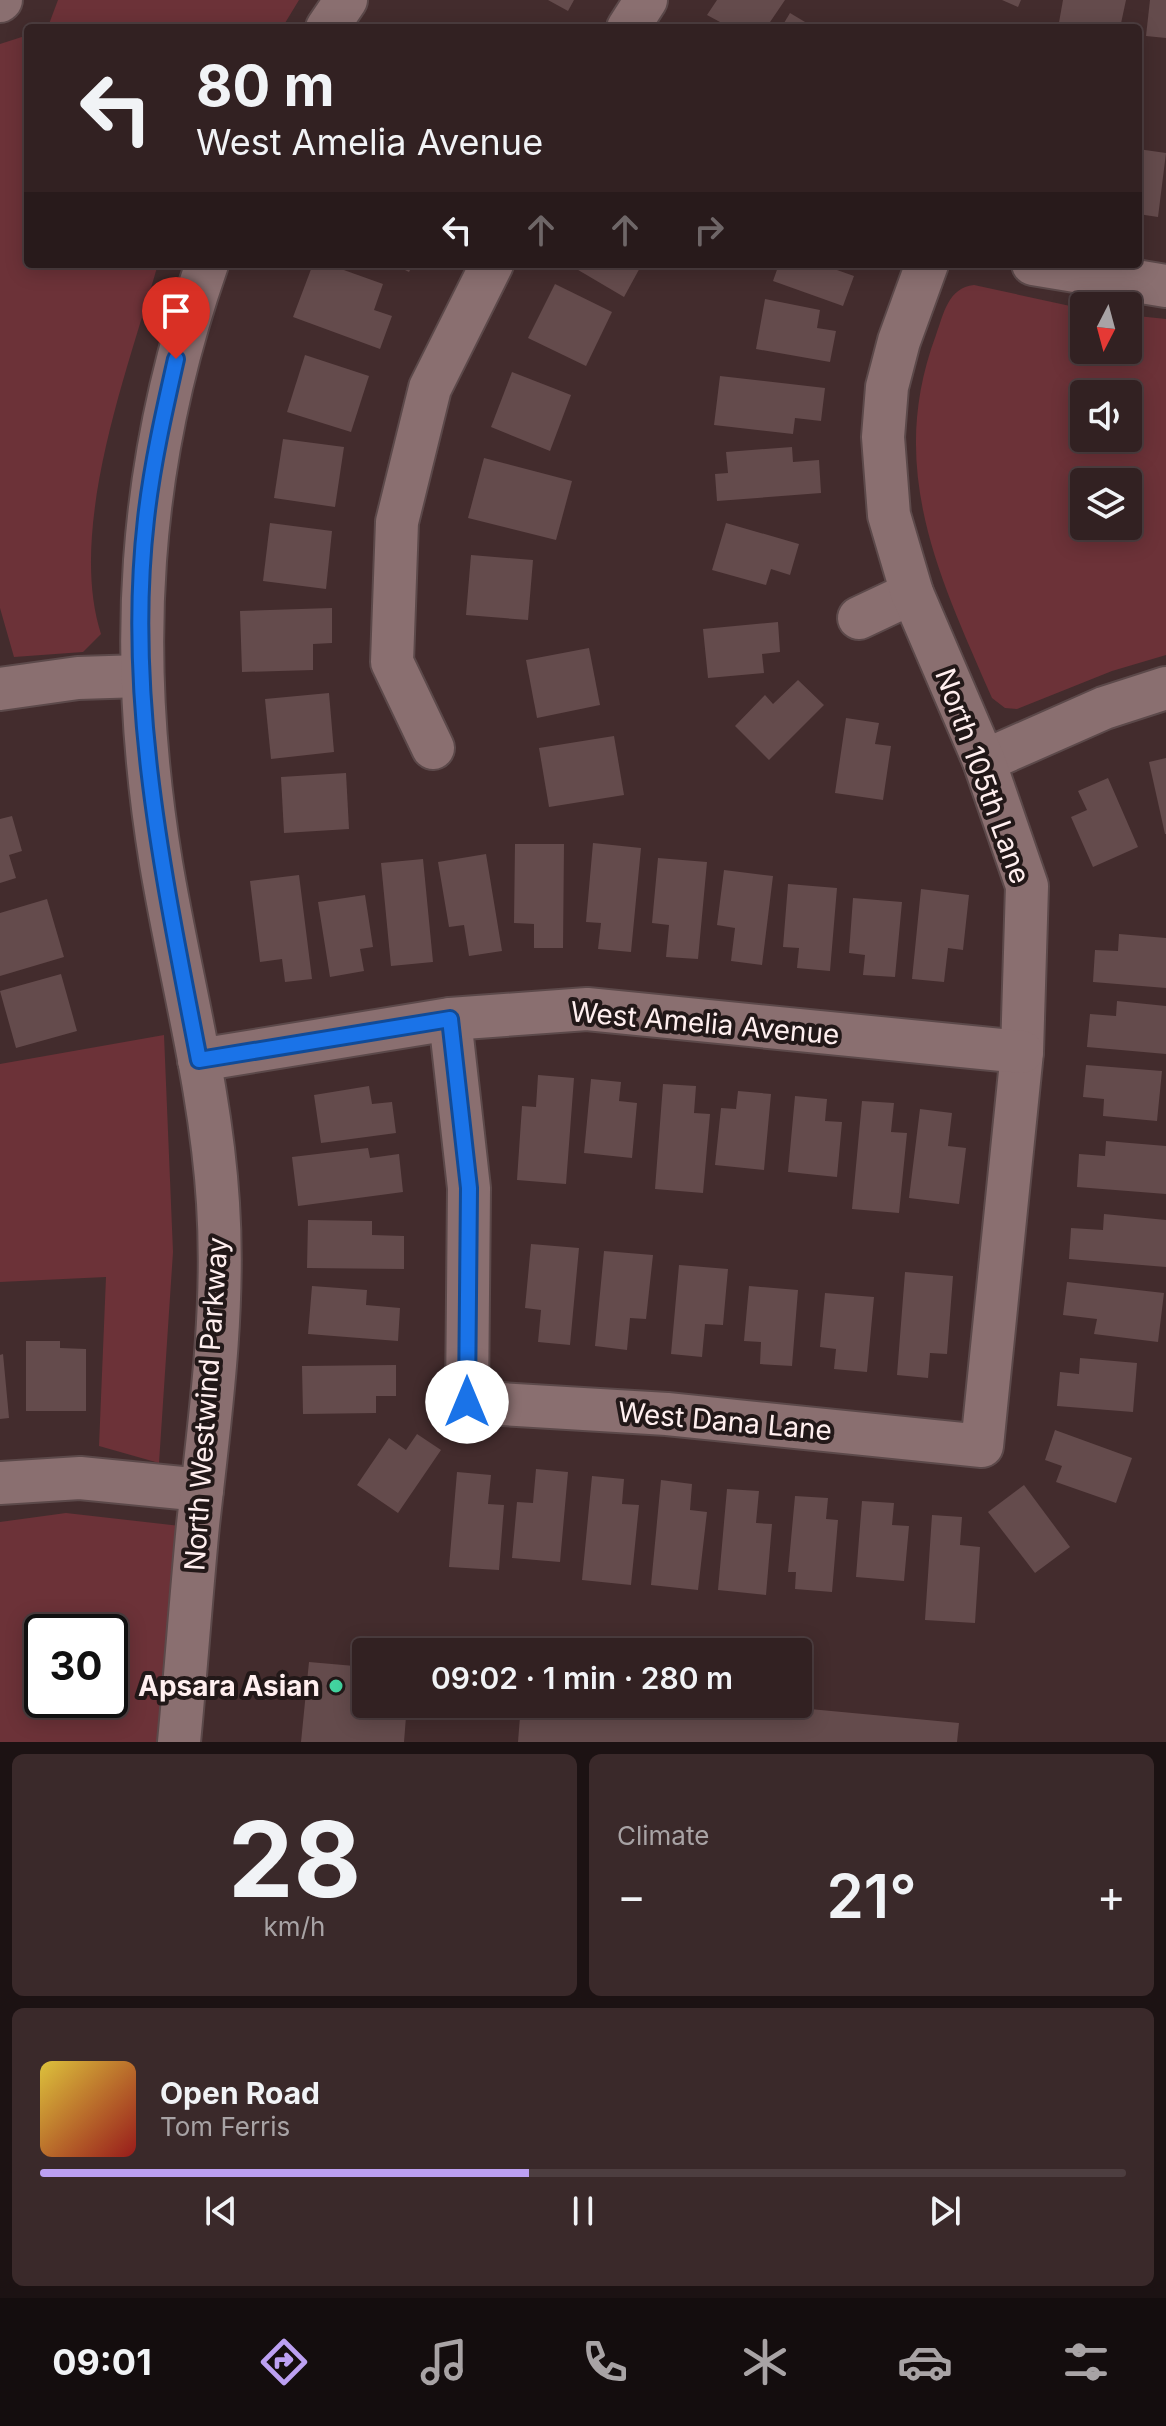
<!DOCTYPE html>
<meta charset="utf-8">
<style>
:root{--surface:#322122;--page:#3a292a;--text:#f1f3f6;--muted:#a8a3a5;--line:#4d3e40;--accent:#bca0f2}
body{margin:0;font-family:Inter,sans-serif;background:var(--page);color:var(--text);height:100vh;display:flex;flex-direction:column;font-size:30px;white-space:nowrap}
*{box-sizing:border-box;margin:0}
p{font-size:26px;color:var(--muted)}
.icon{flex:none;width:44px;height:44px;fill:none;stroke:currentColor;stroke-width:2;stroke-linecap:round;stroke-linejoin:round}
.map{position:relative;height:1742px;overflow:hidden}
.panel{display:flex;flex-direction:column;gap:12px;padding:12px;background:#1c1213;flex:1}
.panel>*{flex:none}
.guide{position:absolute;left:24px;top:24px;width:1118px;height:244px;border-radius:8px;box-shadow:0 4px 20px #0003,0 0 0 2px var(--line);background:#322122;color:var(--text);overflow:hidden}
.needle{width:52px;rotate:186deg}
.fabs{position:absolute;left:1070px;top:292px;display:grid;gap:16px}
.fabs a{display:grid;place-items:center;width:72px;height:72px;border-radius:8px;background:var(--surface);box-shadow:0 4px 20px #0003,0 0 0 2px var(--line);font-size:40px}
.speed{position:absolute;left:24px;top:1614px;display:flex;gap:16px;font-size:40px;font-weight:700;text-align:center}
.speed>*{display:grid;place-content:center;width:104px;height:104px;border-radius:50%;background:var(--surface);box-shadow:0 4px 20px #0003,0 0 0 2px var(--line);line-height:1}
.speed .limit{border:4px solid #111;border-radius:12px;background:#fff;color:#111}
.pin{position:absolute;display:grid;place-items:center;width:68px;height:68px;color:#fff;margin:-82px -34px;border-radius:50% 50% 50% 0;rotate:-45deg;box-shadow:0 0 8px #0007}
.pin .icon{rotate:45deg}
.me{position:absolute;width:88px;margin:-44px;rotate:0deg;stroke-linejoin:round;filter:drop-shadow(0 0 6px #0008)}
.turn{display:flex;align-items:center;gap:28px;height:168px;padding:0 40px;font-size:36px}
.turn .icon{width:104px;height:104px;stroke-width:2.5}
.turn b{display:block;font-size:56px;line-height:68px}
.lanes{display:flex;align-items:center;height:76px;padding:0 40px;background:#0003;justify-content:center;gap:40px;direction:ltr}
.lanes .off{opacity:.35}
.big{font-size:60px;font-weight:600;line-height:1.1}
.panel .tile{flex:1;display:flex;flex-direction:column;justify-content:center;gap:12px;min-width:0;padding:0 28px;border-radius:12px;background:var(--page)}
.panel .dial{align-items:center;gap:0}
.dial b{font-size:104px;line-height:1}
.song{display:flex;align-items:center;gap:24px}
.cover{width:96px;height:96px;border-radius:12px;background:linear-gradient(135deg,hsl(50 70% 55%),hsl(0 70% 35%))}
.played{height:8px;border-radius:4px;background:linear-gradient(90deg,var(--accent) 45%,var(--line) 45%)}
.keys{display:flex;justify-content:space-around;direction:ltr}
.heat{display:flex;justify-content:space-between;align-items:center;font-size:44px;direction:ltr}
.panel .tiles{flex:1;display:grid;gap:12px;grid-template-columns:1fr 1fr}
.tile:last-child{grid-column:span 2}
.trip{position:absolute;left:352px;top:1638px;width:460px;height:80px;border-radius:8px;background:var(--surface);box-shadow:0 4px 20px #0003,0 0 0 2px var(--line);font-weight:600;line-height:80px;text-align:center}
.dock{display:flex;height:128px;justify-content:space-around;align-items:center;background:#140d0e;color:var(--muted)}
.dock .icon{width:56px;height:56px}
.dock .active{color:var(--accent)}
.dock b{font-size:36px;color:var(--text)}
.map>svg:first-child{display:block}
</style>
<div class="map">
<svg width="1166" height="1742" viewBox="0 0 1166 1742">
<rect width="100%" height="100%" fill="#432c2d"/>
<g fill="#6c3238" fill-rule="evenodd">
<polygon points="58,0 299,0 282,28 41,28 49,24"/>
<path d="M28 35V264H158C128 369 67 528 101 634L83 652 14 657 0 608V44Z"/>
<path d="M974 285 1084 309V350H1128V315L1166 319V655L1112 671 1017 709 1005 708 992 698C939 576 886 469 936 335 944 313 948 288 974 285ZM1084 394H1128V438H1084ZM1084 482H1128V526H1084Z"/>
<polygon points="164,1035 173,1252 159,1463 99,1446 106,1277 0,1282 0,1064"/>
<path d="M66 1513 198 1528 179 1742H0V1522ZM42 1632H110V1700H42Z"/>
</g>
<g fill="#644b4c">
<polygon points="548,0 574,0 568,11"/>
<polygon points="717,0 785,0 766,28 716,28 720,22 707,15"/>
<polygon points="1002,0 1021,0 1018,7"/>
<polygon points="1063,0 1126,0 1120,28 1058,28"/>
<polygon points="1150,0 1166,0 1166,38 1146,36"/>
<polygon points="790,13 815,28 781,28"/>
<polygon points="1138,149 1166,153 1158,217 1138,214"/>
<polygon points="313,264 327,264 383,284 374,310 392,316 380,349 293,317"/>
<polygon points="393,264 413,264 409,272"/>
<polygon points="568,264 642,264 624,297"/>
<polygon points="779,264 839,264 837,270 854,276 843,306 773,281"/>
<polygon points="555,284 612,312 586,366 528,338"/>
<polygon points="765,299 820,310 817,328 836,331 830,362 756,349"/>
<polygon points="305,355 369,376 351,432 287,412"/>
<polygon points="512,372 571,395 550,451 491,427"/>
<polygon points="720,376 825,388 821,421 795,418 793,434 714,425"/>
<polygon points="283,439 344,447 335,507 274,498"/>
<polygon points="792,447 793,462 819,460 821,493 717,501 715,474 728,473 726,452"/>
<polygon points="484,458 572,481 556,540 468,518"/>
<polygon points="270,523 332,531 326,589 263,581"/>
<polygon points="726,523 799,544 790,575 771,569 766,585 712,570"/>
<polygon points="471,555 533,560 528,620 466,615"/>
<polygon points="332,608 332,643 313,644 313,670 242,672 240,611"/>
<polygon points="778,622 780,652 762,654 764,673 708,678 703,629"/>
<polygon points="589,648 600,705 537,718 526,660"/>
<polygon points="798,680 824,705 769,760 735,726 765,695 773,704"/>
<polygon points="329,693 334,752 271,759 265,699"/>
<polygon points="846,718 879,723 875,744 891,746 883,800 835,793"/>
<polygon points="614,736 624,795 549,807 539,748"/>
<polygon points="1166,758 1166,834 1165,834 1149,762"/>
<polygon points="346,773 349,829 284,833 281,777"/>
<polygon points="1108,778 1138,847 1093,867 1071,817 1087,810 1078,791"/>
<polygon points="12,816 22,851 9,855 16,878 0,883 0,819"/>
<polygon points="593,843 641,848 631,952 598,949 601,923 586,922"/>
<polygon points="515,844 564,844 563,948 534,948 534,924 514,923"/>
<polygon points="486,854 502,951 469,956 464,925 449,927 438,862"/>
<polygon points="658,858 707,862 698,959 666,957 669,925 652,923"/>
<polygon points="423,859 433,962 391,966 381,863"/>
<polygon points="724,870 773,876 762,965 731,961 735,928 717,925"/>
<polygon points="299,875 312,979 285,982 282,959 260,962 250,881"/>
<polygon points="788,884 837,888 830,971 797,968 799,948 783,947"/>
<polygon points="921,889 969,895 963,950 948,948 944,982 912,979"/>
<polygon points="365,895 373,947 360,949 364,971 330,977 318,902"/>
<polygon points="853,898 902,902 895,977 863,975 865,955 849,953"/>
<polygon points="47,899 64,957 0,976 0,913"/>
<polygon points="1119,934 1166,938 1166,988 1093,982 1095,950 1118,951"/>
<polygon points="61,974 77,1031 16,1048 0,991"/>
<polygon points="1117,1001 1166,1006 1166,1054 1087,1047 1090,1014 1116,1016"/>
<polygon points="1086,1065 1162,1071 1157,1121 1103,1116 1104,1099 1083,1097"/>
<polygon points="538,1075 574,1078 566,1184 517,1180 522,1106 536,1107"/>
<polygon points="591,1079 621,1082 619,1101 637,1103 632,1158 584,1153"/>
<polygon points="663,1084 696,1086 694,1113 710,1114 703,1193 655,1189"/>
<polygon points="369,1086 372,1104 392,1102 396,1133 321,1143 314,1095"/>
<polygon points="738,1091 771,1094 764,1170 715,1165 721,1108 736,1109"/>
<polygon points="795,1096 827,1099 825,1121 842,1122 837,1177 788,1172"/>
<polygon points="862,1101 894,1103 891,1132 907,1133 899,1213 852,1209"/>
<polygon points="920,1109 952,1113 948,1146 966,1148 959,1204 909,1198"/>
<polygon points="1106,1141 1166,1146 1166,1194 1077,1187 1079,1154 1105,1156"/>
<polygon points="368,1148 370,1158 399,1154 403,1192 298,1206 292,1157"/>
<polygon points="1104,1214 1166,1220 1166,1267 1069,1259 1071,1228 1103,1230"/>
<polygon points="308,1220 372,1221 372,1235 404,1236 404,1269 307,1268"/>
<polygon points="531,1244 579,1248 570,1345 538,1342 541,1310 525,1308"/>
<polygon points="604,1251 653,1255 646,1319 630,1318 627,1350 595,1346"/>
<polygon points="679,1265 728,1269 723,1325 705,1324 702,1357 671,1354"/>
<polygon points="905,1272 953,1276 947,1354 930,1353 928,1378 897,1375"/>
<polygon points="1067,1282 1164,1293 1158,1342 1094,1334 1097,1319 1063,1315"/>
<polygon points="312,1286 367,1290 366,1305 400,1308 398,1341 308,1334"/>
<polygon points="749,1286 798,1290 792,1366 760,1364 761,1342 744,1341"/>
<polygon points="825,1293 874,1297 867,1372 834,1369 836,1349 820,1347"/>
<polygon points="26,1341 60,1341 60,1348 86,1349 86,1411 26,1411"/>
<polygon points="3,1354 9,1418 0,1419 0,1355"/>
<polygon points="1080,1358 1137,1363 1133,1412 1057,1406 1060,1372 1079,1374"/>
<polygon points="396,1365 396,1396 376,1396 376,1413 303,1414 302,1366"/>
<polygon points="1055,1430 1132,1458 1116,1503 1056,1482 1062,1466 1045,1460"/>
<polygon points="417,1434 441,1450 398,1513 357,1485 389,1438 406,1450"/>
<polygon points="536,1469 568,1472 560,1562 512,1558 517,1502 533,1503"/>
<polygon points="457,1472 491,1475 488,1504 504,1505 499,1570 449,1567"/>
<polygon points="592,1476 624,1479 622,1504 639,1505 631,1585 582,1580"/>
<polygon points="661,1480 692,1484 690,1510 707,1512 698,1590 651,1585"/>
<polygon points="1024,1485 1070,1547 1035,1573 988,1512"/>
<polygon points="727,1489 759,1491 756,1523 772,1524 766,1595 718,1590"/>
<polygon points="795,1496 828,1498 826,1519 838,1520 832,1592 795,1589 796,1572 788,1572"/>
<polygon points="862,1501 894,1503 892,1525 909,1526 904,1581 856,1577"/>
<polygon points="932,1515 962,1517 960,1545 980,1547 975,1623 925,1620"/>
<polygon points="309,1662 366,1667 366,1704 407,1704 404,1742 301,1742"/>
<polygon points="521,1704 757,1704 959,1723 957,1742 518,1742"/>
</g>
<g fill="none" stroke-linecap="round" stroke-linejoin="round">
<defs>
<g id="minor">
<polyline points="0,1 1,0"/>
<polyline points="327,28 346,0"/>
<polyline points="628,28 646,0"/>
<polyline points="1033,264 1166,286"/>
<polyline points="859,618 912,593"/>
<polyline points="0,689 78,678 141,676"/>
<polyline points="433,748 392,662 397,522 430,388 492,264"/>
<polyline points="984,761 1104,708 1166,688"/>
<polyline points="450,1019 469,1188 467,1402 667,1414 982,1446 1022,1052 1027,886 984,761 912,593 889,515 883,437 887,387 899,341 927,264"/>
<polyline points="199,1060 450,1019 587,1009 1022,1052"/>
<polyline points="0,1483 80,1478 202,1490"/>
<path d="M179 1742C186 1670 191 1597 198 1525 210 1418 225 1311 218 1203 211 1088 180 977 161 863 127 655 137 464 207 264"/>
</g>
</defs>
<use href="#minor" stroke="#5c494a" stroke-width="46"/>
<use href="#minor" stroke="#8a6f70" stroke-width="42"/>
</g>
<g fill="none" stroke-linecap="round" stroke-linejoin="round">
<defs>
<path id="route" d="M176 359C164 412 152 465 146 519 125 701 165 883 199 1060L450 1019 469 1188 467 1402"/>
</defs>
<use href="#route" stroke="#114b97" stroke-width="20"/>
<use href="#route" stroke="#1a73e8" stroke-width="14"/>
</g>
<circle fill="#43d4a0" stroke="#221818" stroke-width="3" cx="336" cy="1686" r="8"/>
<g text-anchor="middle" stroke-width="8" stroke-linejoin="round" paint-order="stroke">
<g font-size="28" fill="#ffefef" stroke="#221818">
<text transform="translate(983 776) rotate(70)" y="10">North 105th Lane</text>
<text transform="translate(705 1023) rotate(5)" y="10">West Amelia Avenue</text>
<text transform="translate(206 1404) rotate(-86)" y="10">North Westwind Parkway</text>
<text transform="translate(725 1421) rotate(5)" y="10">West Dana Lane</text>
</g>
<g font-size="28" font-weight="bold" fill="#ffefef" stroke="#221818" text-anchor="end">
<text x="320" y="1696">Apsara Asian</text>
</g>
</g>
</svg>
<div class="fabs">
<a><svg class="needle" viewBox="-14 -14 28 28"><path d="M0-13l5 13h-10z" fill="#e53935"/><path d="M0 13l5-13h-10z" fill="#a8a3a5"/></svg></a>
<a><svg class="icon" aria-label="sound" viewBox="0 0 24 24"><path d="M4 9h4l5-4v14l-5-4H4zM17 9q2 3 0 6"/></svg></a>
<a><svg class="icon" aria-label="layers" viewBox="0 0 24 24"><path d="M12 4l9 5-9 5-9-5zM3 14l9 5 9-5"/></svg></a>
</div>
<div class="speed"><div class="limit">30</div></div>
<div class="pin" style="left:176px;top:359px;background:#d93025"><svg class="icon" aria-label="arrive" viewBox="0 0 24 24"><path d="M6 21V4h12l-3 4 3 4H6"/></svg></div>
<svg class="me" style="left:467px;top:1402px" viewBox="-20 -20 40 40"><circle r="19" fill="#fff"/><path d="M0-13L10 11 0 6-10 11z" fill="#1a73e8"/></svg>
<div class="trip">09:02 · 1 min · 280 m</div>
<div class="guide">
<div class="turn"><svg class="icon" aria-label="left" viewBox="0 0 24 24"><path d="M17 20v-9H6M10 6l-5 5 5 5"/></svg><div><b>80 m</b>West Amelia Avenue</div></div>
<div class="lanes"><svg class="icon" aria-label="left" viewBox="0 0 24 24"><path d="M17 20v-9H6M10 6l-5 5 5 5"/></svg><svg class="icon off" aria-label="ahead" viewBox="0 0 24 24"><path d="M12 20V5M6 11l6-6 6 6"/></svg><svg class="icon off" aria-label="ahead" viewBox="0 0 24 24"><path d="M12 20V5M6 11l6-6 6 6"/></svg><svg class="icon off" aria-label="right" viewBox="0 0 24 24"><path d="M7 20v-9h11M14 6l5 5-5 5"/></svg></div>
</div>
</div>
<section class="panel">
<div class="tiles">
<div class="tile dial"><b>28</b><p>km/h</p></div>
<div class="tile"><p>Climate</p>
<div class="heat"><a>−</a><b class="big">21°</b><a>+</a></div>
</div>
<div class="tile">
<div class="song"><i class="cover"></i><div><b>Open Road</b><p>Tom Ferris</p></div></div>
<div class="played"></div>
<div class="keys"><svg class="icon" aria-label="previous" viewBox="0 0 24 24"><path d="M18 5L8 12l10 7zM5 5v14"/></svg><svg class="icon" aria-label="pause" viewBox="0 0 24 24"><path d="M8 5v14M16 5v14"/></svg><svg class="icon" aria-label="next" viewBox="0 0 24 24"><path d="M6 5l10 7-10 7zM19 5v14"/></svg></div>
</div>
</div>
</section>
<nav class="dock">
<b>09:01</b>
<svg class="icon active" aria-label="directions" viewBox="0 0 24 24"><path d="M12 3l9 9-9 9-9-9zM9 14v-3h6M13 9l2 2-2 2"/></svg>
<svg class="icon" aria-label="music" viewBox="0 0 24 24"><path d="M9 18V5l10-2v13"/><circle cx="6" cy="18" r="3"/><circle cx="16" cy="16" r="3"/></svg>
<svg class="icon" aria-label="phone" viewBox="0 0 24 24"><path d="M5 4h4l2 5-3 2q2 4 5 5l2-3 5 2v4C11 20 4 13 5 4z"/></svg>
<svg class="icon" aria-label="climate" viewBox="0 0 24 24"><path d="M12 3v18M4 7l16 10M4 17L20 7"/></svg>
<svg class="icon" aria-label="car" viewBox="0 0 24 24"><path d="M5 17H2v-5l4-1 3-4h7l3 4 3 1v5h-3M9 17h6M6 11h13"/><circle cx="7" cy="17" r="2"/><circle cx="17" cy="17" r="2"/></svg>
<svg class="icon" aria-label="filters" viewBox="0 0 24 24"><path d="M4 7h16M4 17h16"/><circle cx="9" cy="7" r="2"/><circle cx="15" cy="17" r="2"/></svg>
</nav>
